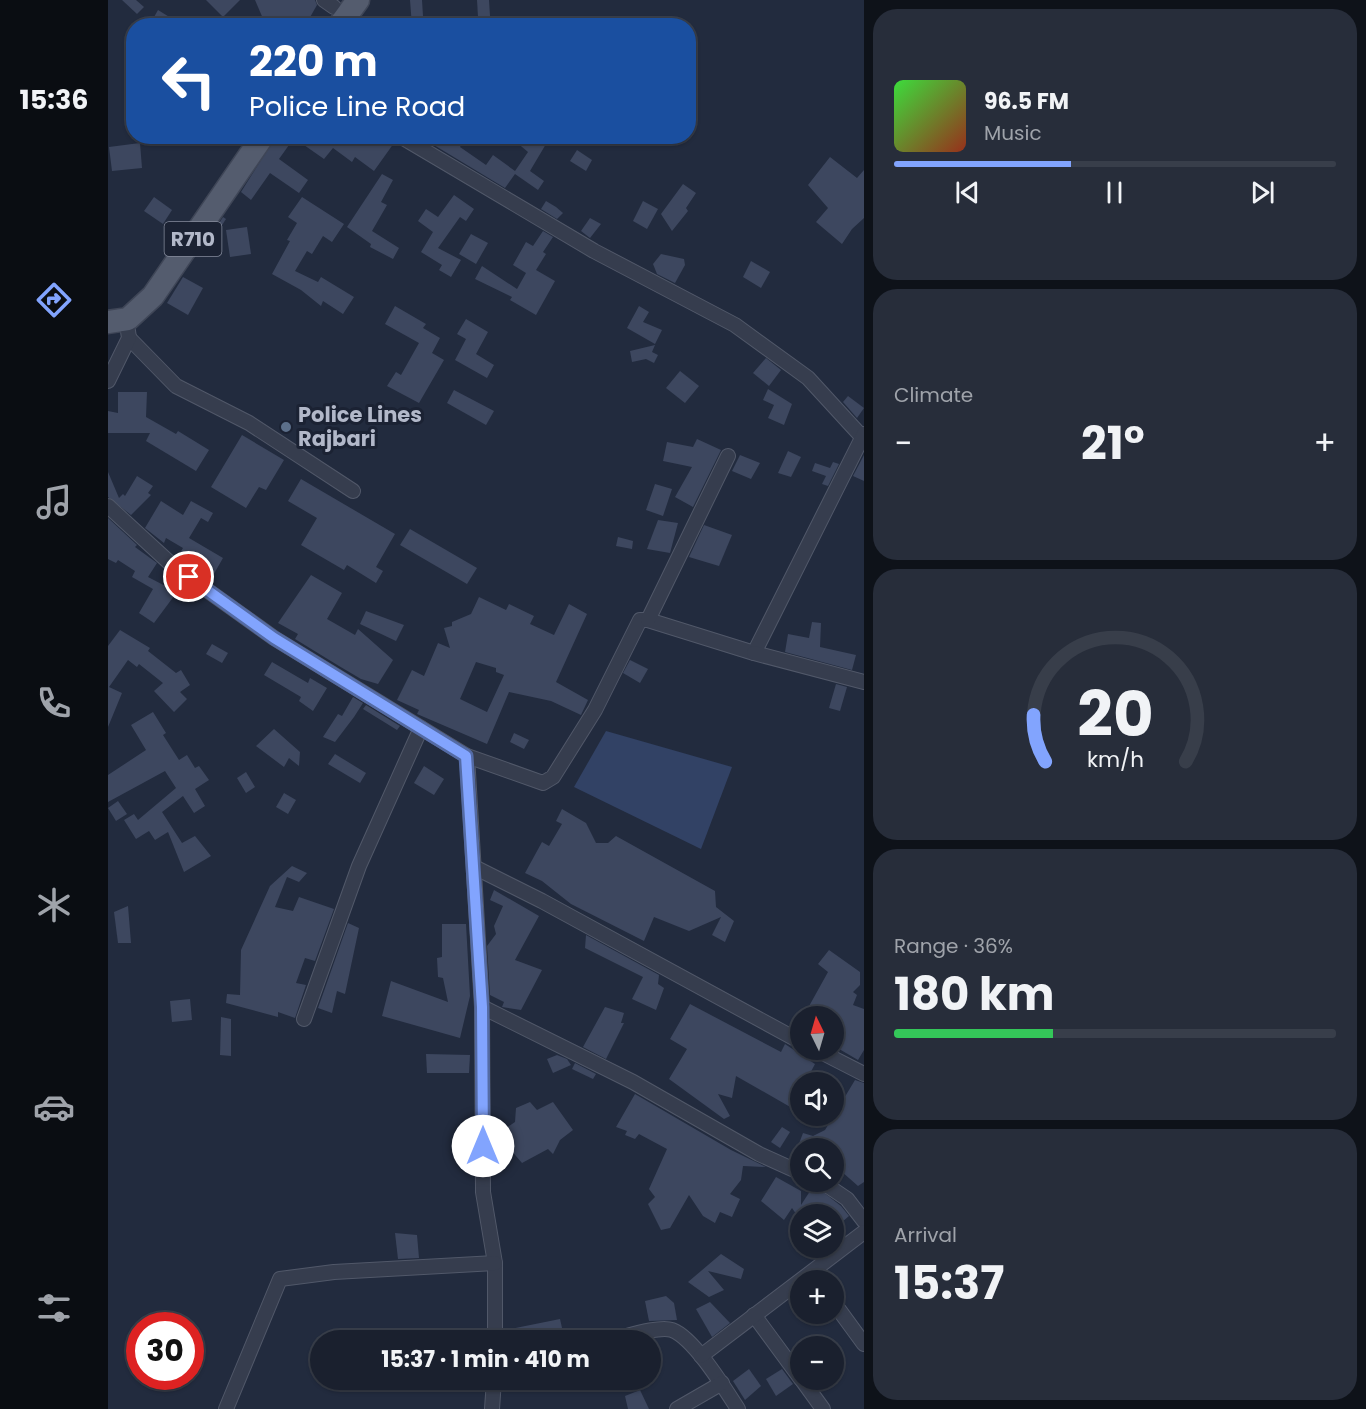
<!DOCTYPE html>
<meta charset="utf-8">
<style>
:root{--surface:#1a202e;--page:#272d3a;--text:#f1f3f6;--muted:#9fa3aa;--line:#383e4a;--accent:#82a4fe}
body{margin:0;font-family:Poppins,sans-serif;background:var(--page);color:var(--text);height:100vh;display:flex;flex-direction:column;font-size:22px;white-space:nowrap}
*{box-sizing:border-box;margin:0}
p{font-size:20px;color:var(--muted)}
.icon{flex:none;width:33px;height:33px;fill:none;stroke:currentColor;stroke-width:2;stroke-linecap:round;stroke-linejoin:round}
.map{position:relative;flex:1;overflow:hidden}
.sheet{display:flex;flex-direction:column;gap:9px;padding:9px;background:#0e1219;width:502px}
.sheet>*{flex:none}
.top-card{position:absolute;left:18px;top:18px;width:570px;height:126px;border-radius:24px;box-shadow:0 2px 4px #0004,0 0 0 2px var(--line);background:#1a4fa0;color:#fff;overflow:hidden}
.needle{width:39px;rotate:355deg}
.controls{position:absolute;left:682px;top:1006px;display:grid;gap:12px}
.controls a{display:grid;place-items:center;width:54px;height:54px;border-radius:50%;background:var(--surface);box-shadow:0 2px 4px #0004,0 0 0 2px var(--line);font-size:30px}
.speed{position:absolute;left:18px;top:1312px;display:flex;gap:12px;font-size:30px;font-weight:700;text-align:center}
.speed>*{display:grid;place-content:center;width:78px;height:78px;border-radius:50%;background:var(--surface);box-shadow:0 2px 4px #0004,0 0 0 2px var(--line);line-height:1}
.speed .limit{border:9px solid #d22;background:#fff;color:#111}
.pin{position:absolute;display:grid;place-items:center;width:51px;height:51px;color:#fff;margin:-26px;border:3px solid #fff;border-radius:50%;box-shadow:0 2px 6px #0007}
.me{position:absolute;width:66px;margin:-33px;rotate:0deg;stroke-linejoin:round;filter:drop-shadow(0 0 4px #0008)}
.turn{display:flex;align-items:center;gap:21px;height:126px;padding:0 24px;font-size:27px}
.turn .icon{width:78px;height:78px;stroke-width:2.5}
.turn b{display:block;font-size:42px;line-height:51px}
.big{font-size:45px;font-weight:700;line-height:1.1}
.sheet .widget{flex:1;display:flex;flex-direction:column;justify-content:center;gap:9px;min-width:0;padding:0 21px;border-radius:24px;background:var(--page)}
.sheet .dial{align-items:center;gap:0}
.dial svg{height:156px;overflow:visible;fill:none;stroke:var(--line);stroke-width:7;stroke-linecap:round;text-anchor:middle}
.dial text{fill:var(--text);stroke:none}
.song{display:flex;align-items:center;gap:18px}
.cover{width:72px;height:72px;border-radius:9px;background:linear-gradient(135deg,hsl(120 70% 55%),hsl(10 70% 35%))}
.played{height:6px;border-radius:3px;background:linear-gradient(90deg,var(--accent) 40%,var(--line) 40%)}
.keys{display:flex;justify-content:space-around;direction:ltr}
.heat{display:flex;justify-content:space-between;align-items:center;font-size:33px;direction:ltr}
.charge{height:9px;border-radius:4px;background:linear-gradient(90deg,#34c759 36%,var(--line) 0)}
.trip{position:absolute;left:202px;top:1330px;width:351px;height:60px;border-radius:30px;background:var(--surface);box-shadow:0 2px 4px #0004,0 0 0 2px var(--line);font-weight:700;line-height:60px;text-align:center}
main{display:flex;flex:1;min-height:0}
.menu{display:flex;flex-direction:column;width:108px;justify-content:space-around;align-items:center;background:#0a0d12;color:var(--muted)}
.menu .icon{width:42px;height:42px}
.menu .on{color:var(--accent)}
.menu b{font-size:27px;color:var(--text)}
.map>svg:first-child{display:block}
</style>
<main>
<nav class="menu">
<b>15:36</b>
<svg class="icon on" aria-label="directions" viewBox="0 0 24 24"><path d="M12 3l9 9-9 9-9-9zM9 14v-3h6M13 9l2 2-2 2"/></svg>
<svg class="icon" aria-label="music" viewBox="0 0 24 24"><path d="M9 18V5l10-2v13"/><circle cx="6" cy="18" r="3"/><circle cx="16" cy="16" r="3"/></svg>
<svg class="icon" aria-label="phone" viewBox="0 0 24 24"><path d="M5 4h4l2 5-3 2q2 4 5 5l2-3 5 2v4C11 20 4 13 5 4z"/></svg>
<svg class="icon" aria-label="climate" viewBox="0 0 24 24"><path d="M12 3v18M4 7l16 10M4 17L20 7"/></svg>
<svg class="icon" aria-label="car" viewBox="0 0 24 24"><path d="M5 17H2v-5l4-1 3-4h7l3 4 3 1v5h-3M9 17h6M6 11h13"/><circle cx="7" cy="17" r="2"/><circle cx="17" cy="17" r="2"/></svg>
<svg class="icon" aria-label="filters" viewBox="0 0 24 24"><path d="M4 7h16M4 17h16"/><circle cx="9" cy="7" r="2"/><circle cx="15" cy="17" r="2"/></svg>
</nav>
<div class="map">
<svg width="756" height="1409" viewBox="0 0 756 1409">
<rect width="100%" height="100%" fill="#222b3e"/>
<g fill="#324265">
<polygon points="522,19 522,25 479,25 479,21"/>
<polygon points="498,731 624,767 593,849 466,787"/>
</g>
<g fill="#3d475f" fill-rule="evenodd">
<polygon points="14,0 28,0 36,7 29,14"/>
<polygon points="98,0 132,0 115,17"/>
<polygon points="147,0 207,0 209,5 197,26 164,26 156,21"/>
<polygon points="302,0 314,0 315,16 329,26 304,26"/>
<polygon points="369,0 381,0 382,16 370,17"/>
<polygon points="50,10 76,26 41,26"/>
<polygon points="168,136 283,136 286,143 266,171 247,157 244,162 225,148 216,159 186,138 171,159 200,180 191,193 162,173 143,200 133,192"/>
<polygon points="311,136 343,136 354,144 352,147 378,165 385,155 407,171 420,152 401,136 428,136 438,144 422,171 436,181 430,190 407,174 397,188"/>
<polygon points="32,143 34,168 4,171 1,147"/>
<polygon points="469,150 484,160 478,171 462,161"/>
<polygon points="722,157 749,178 756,170 756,218 744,229 734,244 708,222 720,208 700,185"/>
<polygon points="274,174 285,180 273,202 279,205 264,231 291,248 285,259 262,247 263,244 239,227"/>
<polygon points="575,184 588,193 578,208 580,211 564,231 553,214"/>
<polygon points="346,195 366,209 358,221 352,217 330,248 353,260 343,277 331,270 334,265 313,252 325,232 310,221 318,209 330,217"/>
<polygon points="46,197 64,210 55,224 36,211"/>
<polygon points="194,197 236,224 224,242 215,236 204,254 199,251 187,271 210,282 213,277 246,297 235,314 215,301 213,306 193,290 164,274 182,241 179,240 189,223 180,217"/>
<polygon points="438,201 448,207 455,213 449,219 433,209"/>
<polygon points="535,201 550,209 539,229 525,221"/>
<polygon points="115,217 118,219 100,247 97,245"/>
<polygon points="482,218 493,224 482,238 473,231"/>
<polygon points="139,227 143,254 122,257 118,230"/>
<polygon points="435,231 445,237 435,252 438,254 428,270 447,281 428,315 402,300 404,297 367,279 374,266 409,289 418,273 405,265 418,242 425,246"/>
<polygon points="363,234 380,243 368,264 351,254"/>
<polygon points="553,254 576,259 577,265 567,283 549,274 545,264"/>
<polygon points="643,261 662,272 653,288 635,277"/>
<polygon points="75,277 95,288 80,315 59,303"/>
<polygon points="287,306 318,324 315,328 332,338 324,353 336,360 311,403 279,386 288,372 293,375 311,343 277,324"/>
<polygon points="531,306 541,312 535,322 554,330 547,344 519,328"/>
<polygon points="358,319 380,332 368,354 386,365 379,378 347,360 358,339 349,334"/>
<polygon points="547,345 544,352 550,355 546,363 538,359 524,362 522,351"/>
<polygon points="658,358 673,370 661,386 645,373"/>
<polygon points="572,371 591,386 577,403 558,388"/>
<polygon points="660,389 684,404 676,425 660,418 666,405 655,400"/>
<polygon points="346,390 386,411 378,425 339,403"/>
<polygon points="10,392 39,392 38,417 68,434 70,431 101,450 88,471 38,441 42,433 0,433 0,411 10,413"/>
<polygon points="740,396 756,408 749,418 735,402"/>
<polygon points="134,435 176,460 158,490 151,487 138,508 103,487"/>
<polygon points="589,439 613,450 585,507 567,497 584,467 555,461 559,442 585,447"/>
<polygon points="680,451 693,457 683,477 670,473"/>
<polygon points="632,455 652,463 643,479 624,471"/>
<polygon points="756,455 756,481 745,476"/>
<polygon points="725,462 731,464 720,486 714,484 718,476 704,471 707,463 722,468"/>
<polygon points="0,472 11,498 15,494 17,496 29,476 45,486 40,493 43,495 23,515 0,497"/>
<polygon points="193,479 287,534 268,567 275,571 268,583 239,565 236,570 193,545 209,518 180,501"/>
<polygon points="547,484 564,489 555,516 538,510"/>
<polygon points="53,501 75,515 83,501 105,513 100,522 93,518 81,538 115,558 103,579 69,558 75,548 58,538 56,543 37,528"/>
<polygon points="0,518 29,545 27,547 49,563 40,577 69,592 46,623 31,613 45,589 24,577 27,571 10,560 8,563 0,559"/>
<polygon points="550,520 570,523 562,553 539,549"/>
<polygon points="596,525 624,535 611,566 581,557"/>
<polygon points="302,529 369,568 359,584 292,545"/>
<polygon points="510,537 525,541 524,549 508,546"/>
<polygon points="203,575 234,593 219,619 247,635 250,629 285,660 270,684 253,679 231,666 187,639 190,634 170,623"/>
<path d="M371 597 398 610 401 604 426 616 422 624 446 635 461 604 479 614 448 682 480 700 473 715 443 701 401 692 379 744 309 714 311 710 289 700 304 670 316 676 330 643 342 648 336 628 344 626V622L363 614ZM368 662 388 668V672L396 675 379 712 352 699Z"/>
<polygon points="258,611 296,625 288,641 252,624"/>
<polygon points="704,622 713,623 712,647 748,655 744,670 677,652 680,634 701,638"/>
<polygon points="12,630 42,648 40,651 68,673 73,670 82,685 72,692 79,699 66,712 46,691 55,683 31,664 29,667 20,660 1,687 14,693 0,727 0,646"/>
<polygon points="104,644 120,653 114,663 98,654"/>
<polygon points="522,660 540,669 532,683 515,673"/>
<polygon points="164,662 200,683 202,678 219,688 205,711 191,701 193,697 156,675"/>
<polygon points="728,684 739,687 732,711 721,708"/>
<polygon points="245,697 255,703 246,717 227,742 215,737 230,714 234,716"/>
<polygon points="258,705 292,726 289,730 255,709"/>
<polygon points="45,712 58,733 55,735 71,760 79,755 87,768 91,766 101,780 87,789 97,806 86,813 75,796 54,812 74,843 87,836 103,856 76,872 60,832 47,840 41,831 28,839 16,820 26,814 30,820 68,788 57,771 0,802 0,775 38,750 23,725"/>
<polygon points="166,729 192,752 191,766 181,758 176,767 148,746"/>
<polygon points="406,733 421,740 416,749 402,742"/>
<polygon points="227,754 258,773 252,783 220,764"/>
<polygon points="316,766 336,779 326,795 306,783"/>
<polygon points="138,772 147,787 138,793 129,778"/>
<polygon points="176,793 188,800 180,814 168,807"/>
<polygon points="10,801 19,814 8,821 0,808"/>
<polygon points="454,809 478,823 488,843 500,843 508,836 607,891 608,907 626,921 617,942 604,935 613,917 581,931 546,917 536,941 463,904 434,881 417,873 434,842 441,846 454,824 448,821"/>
<polygon points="184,866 199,873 191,882 179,877 167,907 185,911 191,897 226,909 207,961 197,958 188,983 198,985 187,1018 170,1012 170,1017 118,1003 119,994 132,995 133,950 162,886"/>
<polygon points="386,890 431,916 407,960 434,970 413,1010 394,1007 396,1002 382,995 379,946 388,934 386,926 395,906 382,900"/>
<polygon points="20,906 23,943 10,943 6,912"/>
<polygon points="240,923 251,928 237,994 229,991 224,1013 210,1008"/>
<polygon points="334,924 358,924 362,996 352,1038 274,1016 283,981 340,1002 335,978 330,977 329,958 334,957"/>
<polygon points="478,935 551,975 550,984 556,988 548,1010 524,999 535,977 477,948"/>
<polygon points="721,950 752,972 752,985 745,992 749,995 745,1005 756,1009 756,1050 750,1060 726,1046 726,1017 695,1017 720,972 710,964"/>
<polygon points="82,999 84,1020 64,1022 62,1001"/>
<polygon points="582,1004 673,1052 677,1044 707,1064 697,1083 693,1083 693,1091 684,1108 628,1076 624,1098 610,1094 622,1116 616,1119 561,1079 579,1049 562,1039"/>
<polygon points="497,1007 516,1013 513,1023 516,1023 498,1059 475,1047"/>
<polygon points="113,1017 123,1019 123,1056 112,1055"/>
<polygon points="318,1054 362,1055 361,1073 319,1073"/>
<polygon points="449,1055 459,1059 463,1065 445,1073 439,1059"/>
<polygon points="467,1063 488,1074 485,1079 464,1069"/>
<polygon points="747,1080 756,1083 756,1182 750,1186 733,1171 728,1180 726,1179 726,1149 689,1149 695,1133 705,1136 717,1130"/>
<polygon points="527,1094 623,1150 658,1167 635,1166 633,1180 622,1194 632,1199 624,1217 612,1212 607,1223 595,1216 581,1195 562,1228 553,1230 540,1204 547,1197 541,1189 559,1149 531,1134 527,1139 517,1135 519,1131 508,1127"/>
<polygon points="422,1102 429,1110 445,1102 465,1130 452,1140 445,1154 440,1149 414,1163 389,1134 407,1122 408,1108"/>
<polygon points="674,1127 682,1132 672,1148 663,1142"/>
<polygon points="668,1177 693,1191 693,1205 706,1185 733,1206 741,1216 726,1229 726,1215 693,1215 693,1221 684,1208 676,1220 653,1201"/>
<polygon points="287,1233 309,1235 311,1258 290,1259"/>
<polygon points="613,1254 636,1269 633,1279 600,1271 616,1290 601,1297 580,1282"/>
<polygon points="558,1296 566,1303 569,1320 541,1321 537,1301"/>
<polygon points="602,1302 622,1323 604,1337 588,1309"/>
<polygon points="452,1319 457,1341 397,1341 397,1330"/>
<polygon points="641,1369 653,1386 637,1400 625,1381"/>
<polygon points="674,1369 685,1384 668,1396 658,1379"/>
<polygon points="532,1390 541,1409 520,1409 517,1396"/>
</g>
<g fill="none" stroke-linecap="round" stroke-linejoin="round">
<defs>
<g id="street">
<polyline points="216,0 226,7"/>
<polyline points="292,136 486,251 627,325 700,378 756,439"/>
<polyline points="21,338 68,386 141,423 245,491"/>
<polyline points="0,381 21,338 20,331"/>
<polyline points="0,506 64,565 166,638 359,756 435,783 445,777 487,710 532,620 540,620 646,653 756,434"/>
<polyline points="540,620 620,456"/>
<polyline points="646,653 756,682"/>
<polyline points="359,756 374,1007 375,1192 387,1263 387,1341"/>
<polyline points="366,867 434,901 693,1042"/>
<polyline points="374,1007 525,1082 651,1154 693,1173"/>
<polyline points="196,1019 251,866 313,728"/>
<polyline points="709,1050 756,1074"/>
<polyline points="714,1182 739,1199 756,1221"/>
<polyline points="726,1303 756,1344"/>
<polyline points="646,1315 693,1379"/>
<path d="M499 1341C514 1338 551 1325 564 1330 586 1338 617 1389 630 1409"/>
<polyline points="593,1356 756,1232"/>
<polyline points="694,1380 715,1409"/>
<polyline points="118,1409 172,1279 226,1272 387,1263"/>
<polyline points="384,1409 386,1380"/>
<polyline points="569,1409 614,1383"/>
</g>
<g id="primary">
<polyline points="231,26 250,0"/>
<polyline points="0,322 20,319 45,296 155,136"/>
</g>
</defs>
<use href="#street" stroke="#515869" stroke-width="16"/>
<use href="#primary" stroke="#3f4657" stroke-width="25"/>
<use href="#street" stroke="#363d4e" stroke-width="14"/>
<use href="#primary" stroke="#545c6e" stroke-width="22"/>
</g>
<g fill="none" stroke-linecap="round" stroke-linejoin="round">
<defs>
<polyline id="route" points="81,577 166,638 358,756 374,1007 375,1146"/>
</defs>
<use href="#route" stroke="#546ba5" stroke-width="15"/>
<use href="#route" stroke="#82a4fe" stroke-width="10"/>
</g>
<circle fill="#5c6f8a" stroke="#1b2233" stroke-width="2" cx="178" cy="427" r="6"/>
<g text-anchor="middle" stroke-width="6" stroke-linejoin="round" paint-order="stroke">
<rect fill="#1b2233" stroke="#858b9c" stroke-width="1.5" x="56.5" y="222" width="57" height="34" rx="4.5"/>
<g font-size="20" font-weight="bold" fill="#b2b8c9">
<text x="85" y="246">R710</text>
</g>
<g font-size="21" font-weight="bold" fill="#b2b8c9" stroke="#1b2233" text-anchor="start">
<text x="190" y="422">Police Lines<tspan x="190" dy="24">Rajbari</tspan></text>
</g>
</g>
</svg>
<div class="controls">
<a><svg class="needle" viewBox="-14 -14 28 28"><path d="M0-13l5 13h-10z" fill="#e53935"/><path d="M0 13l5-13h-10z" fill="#9fa3aa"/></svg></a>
<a><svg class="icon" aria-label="sound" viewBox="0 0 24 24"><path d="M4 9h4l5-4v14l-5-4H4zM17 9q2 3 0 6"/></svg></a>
<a><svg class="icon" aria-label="search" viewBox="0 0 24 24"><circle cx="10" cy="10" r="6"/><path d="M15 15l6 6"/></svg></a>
<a><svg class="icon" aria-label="layers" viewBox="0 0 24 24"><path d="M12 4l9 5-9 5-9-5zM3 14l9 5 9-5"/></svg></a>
<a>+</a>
<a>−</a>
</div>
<div class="speed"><div class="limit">30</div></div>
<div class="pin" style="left:81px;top:577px;background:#d93025"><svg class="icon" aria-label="arrive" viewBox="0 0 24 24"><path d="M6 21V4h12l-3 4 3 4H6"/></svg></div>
<svg class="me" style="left:375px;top:1146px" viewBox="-20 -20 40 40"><circle r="19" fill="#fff"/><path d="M0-13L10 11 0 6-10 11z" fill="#82a4fe"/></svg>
<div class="trip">15:37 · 1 min · 410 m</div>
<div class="top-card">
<div class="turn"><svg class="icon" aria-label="left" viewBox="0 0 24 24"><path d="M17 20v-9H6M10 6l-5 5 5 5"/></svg><div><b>220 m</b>Police Line Road</div></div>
</div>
</div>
<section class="sheet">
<div class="widget">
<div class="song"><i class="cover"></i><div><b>96.5 FM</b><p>Music</p></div></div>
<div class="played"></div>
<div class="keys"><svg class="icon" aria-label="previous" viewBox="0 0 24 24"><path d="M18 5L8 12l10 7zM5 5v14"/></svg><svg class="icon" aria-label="pause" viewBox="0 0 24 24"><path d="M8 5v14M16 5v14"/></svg><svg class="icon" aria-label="next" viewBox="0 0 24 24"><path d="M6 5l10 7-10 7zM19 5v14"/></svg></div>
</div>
<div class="widget"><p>Climate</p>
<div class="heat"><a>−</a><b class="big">21°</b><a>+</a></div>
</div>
<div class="widget dial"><svg viewBox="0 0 100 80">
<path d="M14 69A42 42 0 1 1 86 69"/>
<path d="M14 69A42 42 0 0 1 8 45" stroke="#82a4fe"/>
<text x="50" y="56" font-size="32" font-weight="700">20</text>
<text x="50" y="72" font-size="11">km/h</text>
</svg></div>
<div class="widget"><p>Range · 36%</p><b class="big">180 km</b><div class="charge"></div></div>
<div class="widget"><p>Arrival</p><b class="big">15:37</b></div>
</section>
</main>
